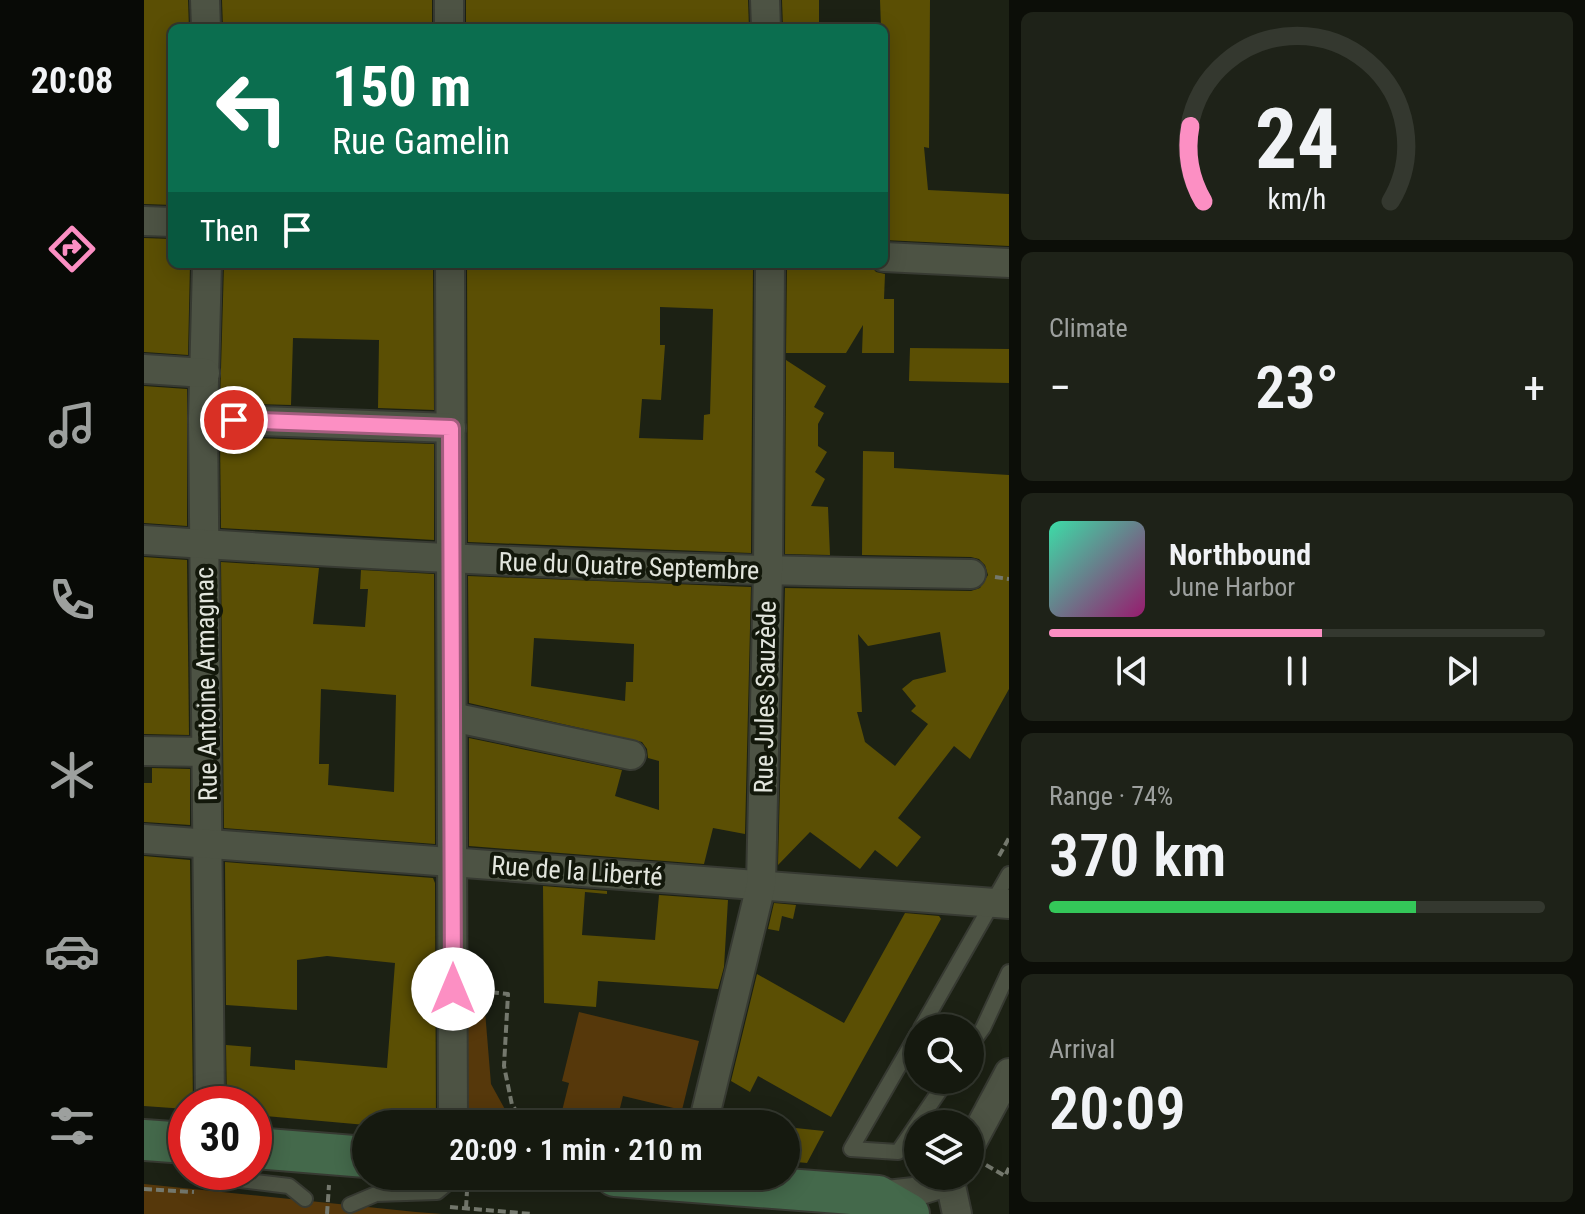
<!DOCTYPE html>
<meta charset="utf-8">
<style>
:root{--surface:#15190f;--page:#1e2218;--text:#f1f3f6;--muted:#9da09e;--line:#34382f;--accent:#fc8fc3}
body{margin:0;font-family:"Roboto Condensed",sans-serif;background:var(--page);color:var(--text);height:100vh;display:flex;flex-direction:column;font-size:30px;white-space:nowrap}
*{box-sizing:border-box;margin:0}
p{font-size:26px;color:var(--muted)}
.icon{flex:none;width:44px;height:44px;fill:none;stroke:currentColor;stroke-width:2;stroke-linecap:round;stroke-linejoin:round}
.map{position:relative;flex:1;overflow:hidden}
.panel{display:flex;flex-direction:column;gap:12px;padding:12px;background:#0c0e08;width:576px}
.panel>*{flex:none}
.top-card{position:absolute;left:24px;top:24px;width:720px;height:244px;border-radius:12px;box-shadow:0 4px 20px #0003,0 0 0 2px var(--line);background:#0b6e4f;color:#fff;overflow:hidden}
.fabs{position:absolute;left:760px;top:1014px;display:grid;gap:16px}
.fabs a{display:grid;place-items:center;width:80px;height:80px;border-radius:50%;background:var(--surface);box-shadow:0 4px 20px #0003,0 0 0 2px var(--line);font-size:40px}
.speed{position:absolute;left:24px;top:1086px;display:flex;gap:16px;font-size:40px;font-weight:700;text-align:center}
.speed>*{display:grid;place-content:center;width:104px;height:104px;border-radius:50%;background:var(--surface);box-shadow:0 4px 20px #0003,0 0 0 2px var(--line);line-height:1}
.speed .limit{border:12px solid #d22;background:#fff;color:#111}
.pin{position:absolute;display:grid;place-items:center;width:68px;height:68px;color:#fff;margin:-34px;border:4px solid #fff;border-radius:50%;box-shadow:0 2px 8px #0007}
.me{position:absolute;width:88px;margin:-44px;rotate:0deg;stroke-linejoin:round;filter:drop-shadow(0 0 6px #0008)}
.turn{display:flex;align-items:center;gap:28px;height:168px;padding:0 32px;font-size:36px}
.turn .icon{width:104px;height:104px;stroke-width:2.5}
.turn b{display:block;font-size:56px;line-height:68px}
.then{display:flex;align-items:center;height:76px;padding:0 32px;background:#0003;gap:16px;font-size:30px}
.big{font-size:60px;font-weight:600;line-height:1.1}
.panel .tile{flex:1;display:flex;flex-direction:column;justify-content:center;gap:12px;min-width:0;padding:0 28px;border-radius:12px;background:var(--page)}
.panel .dial{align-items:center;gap:0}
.dial svg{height:208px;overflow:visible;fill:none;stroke:var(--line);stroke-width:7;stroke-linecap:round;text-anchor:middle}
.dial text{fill:var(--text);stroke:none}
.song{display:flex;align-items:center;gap:24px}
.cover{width:96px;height:96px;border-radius:12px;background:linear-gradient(135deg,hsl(160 70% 55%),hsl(320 70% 35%))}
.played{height:8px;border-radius:4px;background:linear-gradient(90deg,var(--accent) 55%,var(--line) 55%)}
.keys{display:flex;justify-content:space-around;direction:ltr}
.heat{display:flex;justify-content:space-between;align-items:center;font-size:44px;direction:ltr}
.charge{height:12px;border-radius:6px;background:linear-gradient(90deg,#34c759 74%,var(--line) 0)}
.trip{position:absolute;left:208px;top:1110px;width:448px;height:80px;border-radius:40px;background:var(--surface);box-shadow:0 4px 20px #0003,0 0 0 2px var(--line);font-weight:600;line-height:80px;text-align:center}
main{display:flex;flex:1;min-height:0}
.menu{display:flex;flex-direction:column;width:144px;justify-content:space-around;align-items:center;background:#080a06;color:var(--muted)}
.menu .icon{width:56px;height:56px}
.menu .selected{color:var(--accent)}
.menu b{font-size:36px;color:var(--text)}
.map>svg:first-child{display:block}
</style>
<main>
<nav class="menu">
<b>20:08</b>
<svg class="icon selected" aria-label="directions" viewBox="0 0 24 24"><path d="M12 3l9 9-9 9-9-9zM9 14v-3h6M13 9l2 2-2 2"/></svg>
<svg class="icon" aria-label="music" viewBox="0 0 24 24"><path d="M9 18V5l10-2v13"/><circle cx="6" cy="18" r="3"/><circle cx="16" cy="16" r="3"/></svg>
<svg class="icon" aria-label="phone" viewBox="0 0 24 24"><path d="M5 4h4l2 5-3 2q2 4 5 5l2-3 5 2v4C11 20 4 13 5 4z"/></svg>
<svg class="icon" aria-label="climate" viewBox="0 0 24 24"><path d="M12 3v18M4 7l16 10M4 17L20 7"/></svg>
<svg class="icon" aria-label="car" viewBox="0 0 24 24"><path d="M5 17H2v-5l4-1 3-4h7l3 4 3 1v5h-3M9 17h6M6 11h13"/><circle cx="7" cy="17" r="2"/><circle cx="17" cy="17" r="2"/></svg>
<svg class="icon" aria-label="filters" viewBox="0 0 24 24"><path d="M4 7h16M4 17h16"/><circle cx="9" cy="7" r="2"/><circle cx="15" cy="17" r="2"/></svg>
</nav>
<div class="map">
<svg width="865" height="1214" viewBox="0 0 865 1214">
<rect width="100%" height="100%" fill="#1c2114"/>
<g fill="#56380b">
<polygon points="322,1009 341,1011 347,1084 369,1124 323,1124"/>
<polygon points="435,1012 555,1041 538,1110 479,1096 472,1124 450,1124 417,1115 425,1083 418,1081"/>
<polygon points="0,1184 272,1212 298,1214 0,1214"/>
</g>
<g fill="#5b4f04" fill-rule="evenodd">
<polygon points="0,0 44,0 45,28 28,28 28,205 0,204"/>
<polygon points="78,0 288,0 288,28 79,28"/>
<polygon points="322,0 604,0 605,28 322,28"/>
<polygon points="638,0 675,0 675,28 639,28"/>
<polygon points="736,0 786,0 785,148 780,147 784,190 865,194 865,246 740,240 740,28 737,28"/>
<polygon points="0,238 28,239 28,264 46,264 44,355 0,352"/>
<polygon points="80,264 289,264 290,410 234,408 235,340 149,338 147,405 76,403"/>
<path d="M323 264H609L607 553 324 542ZM516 307 569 309 566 414 560 415 559 440 495 438 498 399 517 400 521 345H516Z"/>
<polygon points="643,264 725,264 732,272 741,274 740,299 750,299 750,353 718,353 719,325 702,353 642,353"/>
<polygon points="766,348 865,349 865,383 765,381"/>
<polygon points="642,360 682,386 670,407 680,413 674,424 674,446 683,452 671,472 681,479 667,506 684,507 686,555 641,554"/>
<polygon points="0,386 43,389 43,526 0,523"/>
<polygon points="76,437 290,444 290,540 77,528"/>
<path d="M719 451 750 452V468L865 475V689L826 759 810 746 754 818 777 837 753 867 731 850 716 869 666 832 634 865 641 588 827 591 836 588 844 575 841 565 835 559 827 557 718 555ZM796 632 802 672 769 680 758 689 772 706 767 711 784 724 751 766 721 742 713 712H718L714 634 724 646Z"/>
<polygon points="0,557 43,560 45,735 0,734"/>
<path d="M77 562 175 568 169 624 188 625 221 627 224 589H216L217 570 290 574 291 844 80 828ZM177 689 252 695 250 792 184 785 185 764H175Z"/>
<path d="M324 576 607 587 601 834 569 828 560 864 325 846V738L478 770 471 796 515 810V761L504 758 503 749 498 742 325 703ZM390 638 490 644 489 682H482L481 701 387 686Z"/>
<polygon points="8,768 46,769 46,825 0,822 0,783 8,783"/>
<polygon points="0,856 46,860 49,1104 42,1104 42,1109 0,1106"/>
<polygon points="81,862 289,878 291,883 292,1124 222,1125 110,1115 110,1104 83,1104 82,1045 107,1047 106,1066 151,1070 151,1060 243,1068 251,963 183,956 153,960 153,1010 82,1005"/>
<polygon points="399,886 463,891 463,894 441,892 438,935 511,940 515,895 584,900 580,967 574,989 454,981 452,1007 400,1003"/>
<polygon points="630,903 652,905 649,919 638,916 635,931 624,929"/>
<polygon points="761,913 795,916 797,919 687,1117 614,1076 606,1092 587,1081 613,974 700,1023"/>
<polygon points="642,1127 680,1131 663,1163 642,1161"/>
</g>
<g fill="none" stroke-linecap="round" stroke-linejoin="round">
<defs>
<g id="lane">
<polyline points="777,1028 865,874"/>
<polyline points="774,1033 707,1149 754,1152 803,1080"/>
<polyline points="826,1046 839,1028 865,972"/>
<polyline points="57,1172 63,1176 145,1186 161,1199"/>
<polyline points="206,1205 232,1194 293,1192 312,1176"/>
</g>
<g id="street">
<polyline points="61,0 62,28"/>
<polyline points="305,0 305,28"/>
<polyline points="621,0 622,28"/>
<polyline points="0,221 28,222"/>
<polyline points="740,257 865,263"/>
<polyline points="63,264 59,419 66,1104"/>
<polyline points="306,264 309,1124"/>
<polyline points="0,369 61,373"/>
<polyline points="59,419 307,428"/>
<path d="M0 540C275 559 551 571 827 574"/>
<polyline points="308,717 487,755"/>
<polyline points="0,751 62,752"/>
<polyline points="0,839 865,904"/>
<polyline points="559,1124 617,885 624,572 626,264"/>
<polyline points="826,1146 865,1073"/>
<polyline points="806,1181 813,1214"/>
<polyline points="734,1196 770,1192 806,1181 809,1176"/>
</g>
<g id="secondary">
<polyline points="0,1140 42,1143"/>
<polyline points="110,1148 222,1157"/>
<polyline points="471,1176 734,1196 765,1214"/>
</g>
</defs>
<use href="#lane" stroke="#373a32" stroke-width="18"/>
<use href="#street" stroke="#373a32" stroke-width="32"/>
<use href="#secondary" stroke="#373a32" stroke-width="44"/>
<g stroke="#74786d" stroke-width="4" stroke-dasharray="8 4" stroke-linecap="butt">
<polyline points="851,577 865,579"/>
<polyline points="855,856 865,838"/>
<polyline points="335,991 364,994 360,1066 368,1105 382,1124"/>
<polyline points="842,1165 861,1176 865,1168"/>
<polyline points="0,1189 50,1192"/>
<polyline points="306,1207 388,1214"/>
<polyline points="322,1208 323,1191"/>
<polyline points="183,1214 185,1185"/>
</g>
<use href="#lane" stroke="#4d5344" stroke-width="14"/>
<use href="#street" stroke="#4d5344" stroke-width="28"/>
<use href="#secondary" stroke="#44694b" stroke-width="40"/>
</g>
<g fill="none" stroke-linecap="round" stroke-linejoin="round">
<defs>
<polyline id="route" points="90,420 307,428 309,989"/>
</defs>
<use href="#route" stroke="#a45d7f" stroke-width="20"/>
<use href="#route" stroke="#fc8fc3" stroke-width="14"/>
</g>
<g text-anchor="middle" stroke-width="8" stroke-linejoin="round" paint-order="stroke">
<g font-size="26" fill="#e2e5dd" stroke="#13180b">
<text transform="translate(485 566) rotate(2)" y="9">Rue du Quatre Septembre</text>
<text transform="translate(62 684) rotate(-91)" y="9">Rue Antoine Armagnac</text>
<text transform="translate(621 697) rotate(-89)" y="9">Rue Jules Sauzède</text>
<text transform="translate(433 871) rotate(4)" y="9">Rue de la Liberté</text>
</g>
</g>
</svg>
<div class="fabs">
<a><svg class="icon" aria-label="search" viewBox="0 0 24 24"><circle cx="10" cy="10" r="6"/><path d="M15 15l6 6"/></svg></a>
<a><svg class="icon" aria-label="layers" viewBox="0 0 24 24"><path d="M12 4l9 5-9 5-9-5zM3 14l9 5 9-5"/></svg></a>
</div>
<div class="speed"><div class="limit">30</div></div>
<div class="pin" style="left:90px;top:420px;background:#d93025"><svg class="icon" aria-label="arrive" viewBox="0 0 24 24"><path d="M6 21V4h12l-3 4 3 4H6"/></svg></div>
<svg class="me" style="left:309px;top:989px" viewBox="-20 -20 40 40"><circle r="19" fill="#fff"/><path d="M0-13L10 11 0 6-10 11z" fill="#fc8fc3"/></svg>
<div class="trip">20:09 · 1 min · 210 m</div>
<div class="top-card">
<div class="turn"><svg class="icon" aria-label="left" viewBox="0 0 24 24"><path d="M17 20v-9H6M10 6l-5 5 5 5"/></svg><div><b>150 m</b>Rue Gamelin</div></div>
<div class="then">Then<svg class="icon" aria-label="arrive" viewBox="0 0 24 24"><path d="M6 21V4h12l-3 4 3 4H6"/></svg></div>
</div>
</div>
<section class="panel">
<div class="tile dial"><svg viewBox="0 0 100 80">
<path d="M14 69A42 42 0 1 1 86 69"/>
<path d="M14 69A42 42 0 0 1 9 40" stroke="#fc8fc3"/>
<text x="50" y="56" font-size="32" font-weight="700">24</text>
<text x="50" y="72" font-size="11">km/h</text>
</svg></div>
<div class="tile"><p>Climate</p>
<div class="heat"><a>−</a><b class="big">23°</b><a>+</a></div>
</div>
<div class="tile">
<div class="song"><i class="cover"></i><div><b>Northbound</b><p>June Harbor</p></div></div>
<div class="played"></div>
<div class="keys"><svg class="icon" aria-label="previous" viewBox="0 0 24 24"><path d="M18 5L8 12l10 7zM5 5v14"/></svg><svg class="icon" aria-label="pause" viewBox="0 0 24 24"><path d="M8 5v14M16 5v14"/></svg><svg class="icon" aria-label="next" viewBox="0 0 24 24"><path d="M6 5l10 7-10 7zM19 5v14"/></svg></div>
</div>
<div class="tile"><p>Range · 74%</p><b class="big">370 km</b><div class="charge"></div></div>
<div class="tile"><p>Arrival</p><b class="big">20:09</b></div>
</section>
</main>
